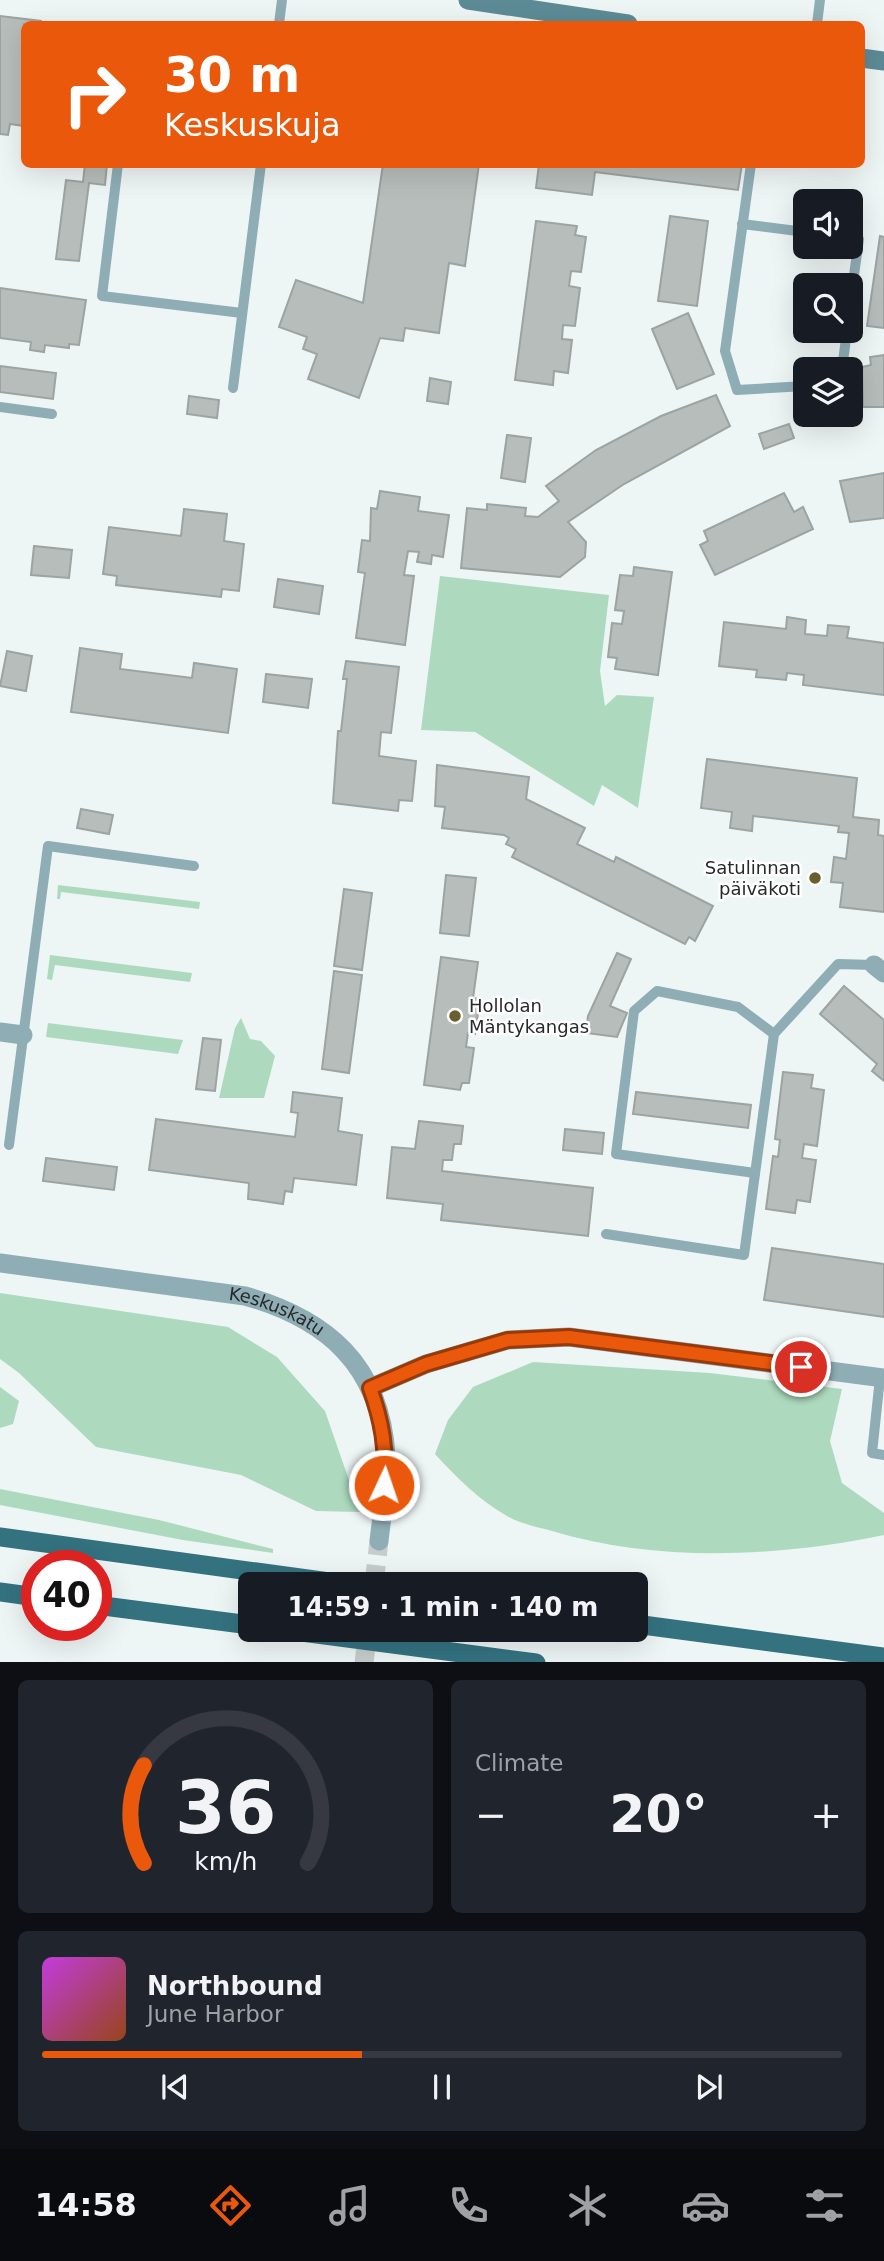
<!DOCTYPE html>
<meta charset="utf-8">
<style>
:root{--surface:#171b24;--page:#20242c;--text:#f1f3f6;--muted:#9ea1a6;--line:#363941;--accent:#ea580c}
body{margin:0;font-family:"DejaVu Sans",sans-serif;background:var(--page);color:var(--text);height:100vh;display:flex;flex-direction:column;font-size:26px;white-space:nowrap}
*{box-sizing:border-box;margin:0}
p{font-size:23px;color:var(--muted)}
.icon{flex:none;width:38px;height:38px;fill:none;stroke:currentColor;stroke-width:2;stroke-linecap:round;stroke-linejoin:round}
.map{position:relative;height:1662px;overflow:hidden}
.details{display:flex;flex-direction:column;gap:18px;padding:18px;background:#0d0f14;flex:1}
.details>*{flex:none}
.guide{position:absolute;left:21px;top:21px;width:844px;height:147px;border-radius:10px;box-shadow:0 7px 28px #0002;background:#ea580c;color:#fff;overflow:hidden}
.fabs{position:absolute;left:793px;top:189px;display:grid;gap:14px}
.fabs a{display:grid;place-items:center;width:70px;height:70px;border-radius:10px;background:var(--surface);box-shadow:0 7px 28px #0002;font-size:35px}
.speed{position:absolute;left:21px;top:1550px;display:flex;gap:14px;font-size:35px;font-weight:700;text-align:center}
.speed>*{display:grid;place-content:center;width:91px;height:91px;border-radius:50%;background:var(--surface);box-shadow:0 7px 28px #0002;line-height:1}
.speed .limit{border:10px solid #d22;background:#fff;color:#111}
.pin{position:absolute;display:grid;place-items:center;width:60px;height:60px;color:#fff;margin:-30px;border:4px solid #fff;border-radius:50%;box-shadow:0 2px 7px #0007}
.me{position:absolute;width:77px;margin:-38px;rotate:3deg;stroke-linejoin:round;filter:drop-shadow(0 0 5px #0008)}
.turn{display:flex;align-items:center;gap:24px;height:147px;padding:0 28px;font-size:32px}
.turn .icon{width:91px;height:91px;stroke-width:2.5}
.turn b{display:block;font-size:49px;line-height:60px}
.big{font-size:52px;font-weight:700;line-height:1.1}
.details .tile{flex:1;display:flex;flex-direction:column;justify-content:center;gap:10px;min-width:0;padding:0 24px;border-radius:10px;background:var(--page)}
.details .dial{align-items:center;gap:0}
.dial svg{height:182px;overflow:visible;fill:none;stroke:var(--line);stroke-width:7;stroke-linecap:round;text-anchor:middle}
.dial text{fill:var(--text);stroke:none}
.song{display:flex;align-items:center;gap:21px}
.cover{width:84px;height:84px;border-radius:10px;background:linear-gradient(135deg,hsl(290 70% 55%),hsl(20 70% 35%))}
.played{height:7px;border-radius:4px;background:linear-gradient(90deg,var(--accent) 40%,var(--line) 40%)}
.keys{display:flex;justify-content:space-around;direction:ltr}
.heat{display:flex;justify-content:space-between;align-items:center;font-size:38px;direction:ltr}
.details .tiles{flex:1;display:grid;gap:18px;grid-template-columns:1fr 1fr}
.tile:last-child{grid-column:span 2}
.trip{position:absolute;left:238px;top:1572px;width:410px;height:70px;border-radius:10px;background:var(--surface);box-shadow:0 7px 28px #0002;font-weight:700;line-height:70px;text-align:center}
.dock{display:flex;height:112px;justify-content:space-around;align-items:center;background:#090b0e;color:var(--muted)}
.dock .icon{width:49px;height:49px}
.dock .selected{color:var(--accent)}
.dock b{font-size:32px;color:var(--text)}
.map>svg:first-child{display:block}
</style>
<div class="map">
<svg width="884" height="1663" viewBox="0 0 884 1663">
<rect width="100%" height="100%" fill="#eef5f5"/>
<g fill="#addabf">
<polygon points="440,576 609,595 600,671 605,706 617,695 654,697 638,808 602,785 594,806 475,732 421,730"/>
<polygon points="58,885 200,902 199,909 61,892 60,899 57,899"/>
<polygon points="50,955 192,973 190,982 55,965 52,980 47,979"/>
<polygon points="241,1018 250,1039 261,1041 275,1056 264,1098 219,1098 235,1028"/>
<polygon points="48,1023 183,1040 178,1054 46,1037"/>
<polygon points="0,1293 228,1327 277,1357 325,1411 360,1512 316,1511 241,1475 96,1447 19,1373 0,1359"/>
<path d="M533 1362 710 1373 842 1389 830 1441 842 1483 884 1513V1535C777 1557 658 1563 552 1531 538 1527 520 1524 507 1516 479 1500 457 1478 435 1454L448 1420 473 1387Z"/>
<polygon points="0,1387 19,1401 13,1424 0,1428"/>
<polygon points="0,1489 159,1520 273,1549 273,1553 183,1540 0,1505"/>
</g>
<g fill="#b6bdbb" stroke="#9ca3a1" stroke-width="2">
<polygon points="0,16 41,21 41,24 24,24 24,126 10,124 8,135 0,134"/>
<polygon points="85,164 107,164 105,185 89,183 79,261 56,259 66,180 83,182"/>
<polygon points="383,164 479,164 465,266 449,263 439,333 405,328 403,341 380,338 359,398 308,379 317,354 303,349 307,337 279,327 296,280 363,303"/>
<polygon points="539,164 742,164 738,190 595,172 592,195 536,188"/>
<polygon points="670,216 708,221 697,306 658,301"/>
<polygon points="536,221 577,226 575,235 586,237 581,272 571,271 569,286 580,288 575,326 563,325 562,339 572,340 568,373 554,371 553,385 515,380"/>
<polygon points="880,236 884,237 884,328 867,326"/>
<polygon points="0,288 86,300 79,345 69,344 69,348 45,345 44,352 30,350 31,342 0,338"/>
<polygon points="688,313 714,374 677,389 652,329"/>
<polygon points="884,355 884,407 863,407 862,367 871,365 870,357"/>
<polygon points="0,366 56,373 53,399 0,392"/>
<polygon points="430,378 451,382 448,404 427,401"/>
<polygon points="716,395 730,426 624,484 568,522 586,542 585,557 560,577 461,568 467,508 487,510 487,504 526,508 525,516 538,517 559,501 546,486 596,450 661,416"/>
<polygon points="189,396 219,400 217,418 187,414"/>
<polygon points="789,424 794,438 764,449 759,434"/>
<polygon points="507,435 531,438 525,482 501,478"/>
<polygon points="884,473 884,518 850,522 840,481"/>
<polygon points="380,491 420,497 418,511 449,515 443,557 432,555 431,564 417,562 419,552 408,551 404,575 414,576 405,645 356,638 365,573 358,572 362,540 370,541 371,508 377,509"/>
<polygon points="784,493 794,512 803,507 813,529 715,575 700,545 708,541 704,531"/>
<polygon points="184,509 227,514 224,541 244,544 239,591 222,589 221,597 116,585 117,576 103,574 109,527 181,536"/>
<polygon points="34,546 72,550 69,578 31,575"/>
<polygon points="634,567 672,572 658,675 615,669 617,658 608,657 612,623 622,624 624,611 615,610 620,575 633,576"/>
<polygon points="278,579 323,586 319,614 274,607"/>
<polygon points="787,617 806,620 805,634 827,636 828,625 849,627 847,638 884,643 884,695 803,685 804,675 787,673 786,680 756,677 757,670 719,666 724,622 786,629"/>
<polygon points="80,648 122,654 120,669 192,678 194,663 237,669 228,733 71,712"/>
<polygon points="7,651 32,656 26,691 0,686"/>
<polygon points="346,661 399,667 391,733 381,732 379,756 416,761 412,801 399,800 398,811 333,803 338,731 341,731 347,679 343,679"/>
<polygon points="266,674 312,679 308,708 263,702"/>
<polygon points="707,759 857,778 853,817 879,820 878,835 884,836 884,912 840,907 843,883 831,882 834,857 846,859 849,833 838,832 839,826 753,816 752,831 730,828 732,812 701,808"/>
<polygon points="437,765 529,777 526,799 585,828 577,844 614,862 616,857 713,906 695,941 689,937 685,944 512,857 516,849 506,844 509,838 504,835 442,828 445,807 435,806"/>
<polygon points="81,809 113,815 109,834 77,828"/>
<polygon points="446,875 476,878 469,936 440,933"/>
<polygon points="344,889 372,893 362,970 334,966"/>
<polygon points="617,953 631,959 610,1006 627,1013 617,1037 586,1033 588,1016"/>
<polygon points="441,957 478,962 473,998 480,999 475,1034 468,1033 466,1047 474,1048 469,1083 462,1083 460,1090 424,1085"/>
<polygon points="334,971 362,975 349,1073 322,1069"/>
<polygon points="844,986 884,1020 884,1081 872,1071 877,1064 820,1014"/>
<polygon points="203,1038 221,1040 215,1091 196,1089"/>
<polygon points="783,1072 813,1075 811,1088 824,1090 817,1146 804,1144 802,1158 816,1160 810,1202 797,1200 795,1213 766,1209 773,1156 778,1157 780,1140 775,1139"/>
<polygon points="293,1092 342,1098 338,1131 362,1135 356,1185 294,1178 292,1192 285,1191 283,1204 248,1199 249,1183 149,1170 156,1119 295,1137 298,1113 291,1112"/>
<polygon points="636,1092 751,1105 748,1128 633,1114"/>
<polygon points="419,1121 463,1126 461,1144 454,1144 452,1160 443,1160 442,1171 593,1188 588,1236 441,1220 443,1204 387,1198 392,1147 415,1149"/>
<polygon points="565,1129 604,1133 602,1154 563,1150"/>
<polygon points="46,1158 117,1167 114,1190 43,1181"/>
<polygon points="772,1248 884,1264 884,1317 764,1300"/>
</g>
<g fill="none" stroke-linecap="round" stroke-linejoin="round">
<g stroke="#c6cccc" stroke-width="19" stroke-dasharray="19 10" stroke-linecap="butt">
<polyline points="374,1584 379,1541"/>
<polyline points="364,1663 368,1629"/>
</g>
<g stroke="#8fadb5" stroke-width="10">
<polyline points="279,24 282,0"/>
<polyline points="817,24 820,0"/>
<polyline points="118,164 102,296 242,313"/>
<polyline points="751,164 725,351 737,390 805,386"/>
<polyline points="742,224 805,232"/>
<polyline points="850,238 859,239 850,304"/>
<polyline points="842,369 847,331"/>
<polyline points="233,388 261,164"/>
<polyline points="0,407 52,414"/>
<polyline points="9,1145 48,846 194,866"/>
<polyline points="755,1173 616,1154 634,1011 657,991 738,1007 774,1034"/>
<polyline points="606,1234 744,1255 774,1034 838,964 874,965"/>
<polyline points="880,1378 872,1453 884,1455"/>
</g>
<g stroke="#8fadb5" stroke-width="19">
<polyline points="874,965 884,973"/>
<polyline points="0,1032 23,1035"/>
<polyline points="370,1388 426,1364 508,1340 569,1337 884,1378"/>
</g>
<path stroke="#8fadb5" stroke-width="19" id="s1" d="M0 1263 245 1296C327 1319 380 1365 386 1455 388 1483 382 1513 379 1541"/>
<g stroke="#5c8b96" stroke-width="19">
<polyline points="468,0 628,24"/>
<polyline points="861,58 884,61"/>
</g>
<g stroke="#347280" stroke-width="19">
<polyline points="0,1537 344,1584"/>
<polyline points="0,1592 37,1597"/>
<polyline points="96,1605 250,1625"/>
<polyline points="635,1624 884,1657"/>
<polyline points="279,1629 536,1663"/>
</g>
</g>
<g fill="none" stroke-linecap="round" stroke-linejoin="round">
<defs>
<path id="route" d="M384 1485C387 1450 382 1421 370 1388L426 1364 508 1340 569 1337 801 1367"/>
</defs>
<use href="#route" stroke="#983908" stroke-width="18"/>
<use href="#route" stroke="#ea580c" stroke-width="12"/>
</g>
<g fill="#68602c" stroke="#fff" stroke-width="2.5">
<circle cx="815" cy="878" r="7"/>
<circle cx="455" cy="1016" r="7"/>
</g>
<g text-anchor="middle" stroke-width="5" stroke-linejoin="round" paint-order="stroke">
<g font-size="18" fill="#272a2a" stroke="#fff" text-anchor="end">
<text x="801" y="874">Satulinnan<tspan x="801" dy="21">päiväkoti</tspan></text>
<text x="469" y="1012" text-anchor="start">Hollolan<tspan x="469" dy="21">Mäntykangas</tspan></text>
</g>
<g font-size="18" fill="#272a2a" stroke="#fff">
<text dy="6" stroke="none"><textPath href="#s1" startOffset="282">Keskuskatu</textPath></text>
</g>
</g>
</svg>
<div class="fabs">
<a><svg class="icon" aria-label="sound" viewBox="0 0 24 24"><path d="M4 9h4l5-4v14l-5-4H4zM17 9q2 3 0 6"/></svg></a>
<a><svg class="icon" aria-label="search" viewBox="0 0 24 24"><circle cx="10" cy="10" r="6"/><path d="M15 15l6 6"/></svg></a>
<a><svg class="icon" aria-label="layers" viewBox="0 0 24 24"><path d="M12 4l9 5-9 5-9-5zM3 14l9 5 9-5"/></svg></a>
</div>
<div class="speed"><div class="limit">40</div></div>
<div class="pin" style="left:801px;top:1367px;background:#d93025"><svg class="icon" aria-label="arrive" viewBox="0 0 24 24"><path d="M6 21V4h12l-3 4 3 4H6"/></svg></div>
<svg class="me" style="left:384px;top:1485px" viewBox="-20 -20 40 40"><circle r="17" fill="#ea580c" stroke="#fff" stroke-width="3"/><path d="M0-11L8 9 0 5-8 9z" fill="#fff"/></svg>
<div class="trip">14:59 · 1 min · 140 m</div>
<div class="guide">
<div class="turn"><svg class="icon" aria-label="right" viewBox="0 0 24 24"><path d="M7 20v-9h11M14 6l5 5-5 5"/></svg><div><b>30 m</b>Keskuskuja</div></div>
</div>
</div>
<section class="details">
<div class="tiles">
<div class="tile dial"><svg viewBox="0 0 100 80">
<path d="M14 69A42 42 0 1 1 86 69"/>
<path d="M14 69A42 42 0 0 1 14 26" stroke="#ea580c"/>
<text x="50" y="56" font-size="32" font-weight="700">36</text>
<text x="50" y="72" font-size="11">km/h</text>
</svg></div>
<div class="tile"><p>Climate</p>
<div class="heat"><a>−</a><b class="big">20°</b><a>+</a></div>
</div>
<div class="tile">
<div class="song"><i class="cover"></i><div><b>Northbound</b><p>June Harbor</p></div></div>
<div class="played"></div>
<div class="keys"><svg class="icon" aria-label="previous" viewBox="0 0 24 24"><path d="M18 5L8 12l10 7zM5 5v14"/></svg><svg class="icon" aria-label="pause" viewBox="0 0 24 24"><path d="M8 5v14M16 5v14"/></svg><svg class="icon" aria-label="next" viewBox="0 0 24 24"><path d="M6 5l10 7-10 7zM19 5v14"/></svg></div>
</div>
</div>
</section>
<nav class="dock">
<b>14:58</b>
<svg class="icon selected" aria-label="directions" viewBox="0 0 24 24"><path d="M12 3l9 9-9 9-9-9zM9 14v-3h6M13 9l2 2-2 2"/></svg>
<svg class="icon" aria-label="music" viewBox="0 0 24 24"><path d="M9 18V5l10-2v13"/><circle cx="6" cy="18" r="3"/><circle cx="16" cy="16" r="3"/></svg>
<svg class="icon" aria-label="phone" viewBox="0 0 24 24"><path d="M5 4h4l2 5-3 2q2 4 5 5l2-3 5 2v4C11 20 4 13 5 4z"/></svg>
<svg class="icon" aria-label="climate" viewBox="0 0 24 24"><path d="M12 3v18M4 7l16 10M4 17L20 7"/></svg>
<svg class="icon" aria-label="car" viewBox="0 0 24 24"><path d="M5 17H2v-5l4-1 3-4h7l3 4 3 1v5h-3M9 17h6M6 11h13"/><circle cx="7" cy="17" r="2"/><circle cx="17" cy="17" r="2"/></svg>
<svg class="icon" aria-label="filters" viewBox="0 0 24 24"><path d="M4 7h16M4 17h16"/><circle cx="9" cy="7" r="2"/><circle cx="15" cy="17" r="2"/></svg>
</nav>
